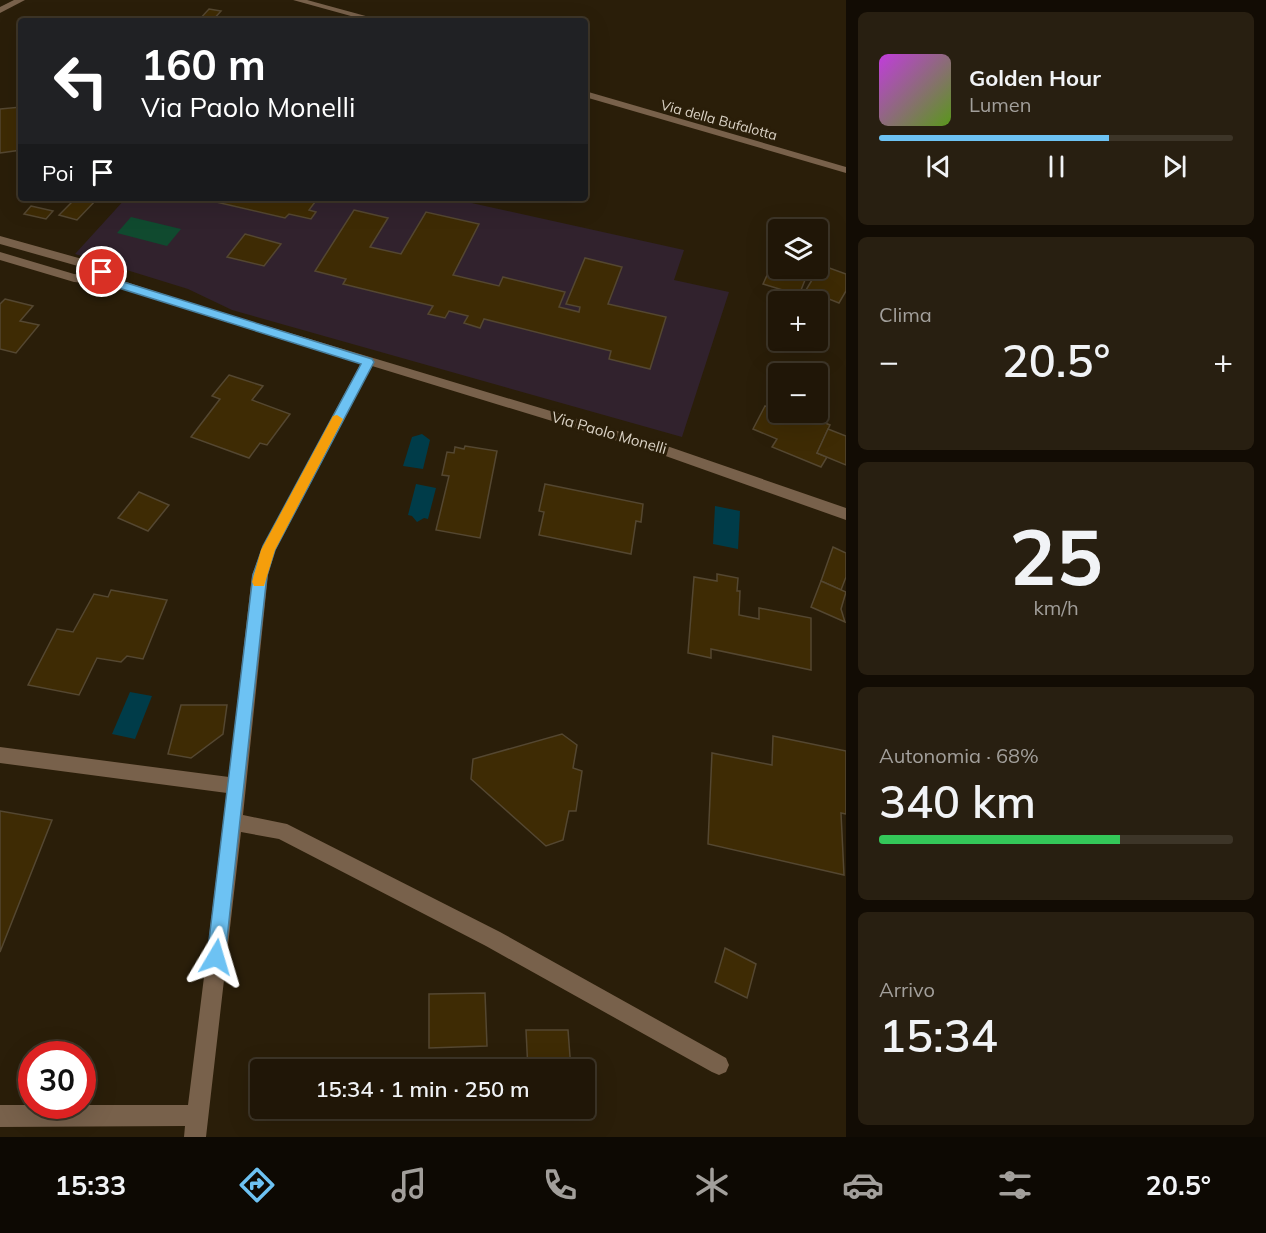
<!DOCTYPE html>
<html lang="it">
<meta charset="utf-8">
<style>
:root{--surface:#201607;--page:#281f11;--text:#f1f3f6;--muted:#a29f9b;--line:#3d3528;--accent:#6dc2f3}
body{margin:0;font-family:Mulish,sans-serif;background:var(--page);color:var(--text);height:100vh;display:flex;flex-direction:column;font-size:22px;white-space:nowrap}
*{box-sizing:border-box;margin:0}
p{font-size:20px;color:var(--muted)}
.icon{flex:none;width:33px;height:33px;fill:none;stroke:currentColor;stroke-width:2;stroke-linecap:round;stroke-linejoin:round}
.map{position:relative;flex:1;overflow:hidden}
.drawer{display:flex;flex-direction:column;gap:12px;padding:12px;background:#120c04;width:420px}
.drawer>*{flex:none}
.guide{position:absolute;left:18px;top:18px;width:570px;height:183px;border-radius:6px;box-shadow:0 6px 24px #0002,0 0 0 2px var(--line);background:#202124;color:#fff;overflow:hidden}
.controls{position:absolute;left:768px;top:219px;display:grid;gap:12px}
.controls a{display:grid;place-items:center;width:60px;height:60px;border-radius:6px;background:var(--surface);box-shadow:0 6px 24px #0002,0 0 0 2px var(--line);font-size:30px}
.speed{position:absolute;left:18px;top:1041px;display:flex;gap:12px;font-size:30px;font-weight:700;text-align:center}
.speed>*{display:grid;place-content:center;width:78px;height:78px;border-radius:50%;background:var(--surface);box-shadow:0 6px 24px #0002,0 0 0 2px var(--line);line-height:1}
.speed .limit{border:9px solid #d22;background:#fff;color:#111}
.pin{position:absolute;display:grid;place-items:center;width:51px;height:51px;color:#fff;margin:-26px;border:3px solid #fff;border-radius:50%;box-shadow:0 2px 6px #0007}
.me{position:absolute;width:66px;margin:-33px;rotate:7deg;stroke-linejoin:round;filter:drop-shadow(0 0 4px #0008)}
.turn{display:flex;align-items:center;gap:21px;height:126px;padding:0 24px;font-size:27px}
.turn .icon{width:78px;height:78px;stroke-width:2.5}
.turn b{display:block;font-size:42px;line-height:51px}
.then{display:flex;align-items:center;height:57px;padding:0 24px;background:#0003;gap:12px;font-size:22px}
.big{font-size:45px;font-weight:600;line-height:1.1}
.drawer .tile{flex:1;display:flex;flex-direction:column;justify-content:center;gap:9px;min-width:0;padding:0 21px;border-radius:9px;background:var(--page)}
.drawer .dial{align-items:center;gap:0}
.dial b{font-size:78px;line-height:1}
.song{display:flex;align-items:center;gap:18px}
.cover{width:72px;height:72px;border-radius:9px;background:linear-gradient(135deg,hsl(290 70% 55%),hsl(90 70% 35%))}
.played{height:6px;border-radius:3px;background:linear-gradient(90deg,var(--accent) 65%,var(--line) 65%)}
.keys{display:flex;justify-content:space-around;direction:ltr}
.heat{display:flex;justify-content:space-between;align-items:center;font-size:33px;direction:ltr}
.charge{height:9px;border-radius:4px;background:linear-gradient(90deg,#34c759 68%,var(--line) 0)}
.trip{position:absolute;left:250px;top:1059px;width:345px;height:60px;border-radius:6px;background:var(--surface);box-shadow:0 6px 24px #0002,0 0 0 2px var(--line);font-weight:600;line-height:60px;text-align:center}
.menu{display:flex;height:96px;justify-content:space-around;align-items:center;background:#0d0903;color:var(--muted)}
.menu .icon{width:42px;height:42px}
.menu .selected{color:var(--accent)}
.menu b{font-size:27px;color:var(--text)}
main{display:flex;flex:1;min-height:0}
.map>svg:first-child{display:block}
</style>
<main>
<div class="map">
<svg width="846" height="1137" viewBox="0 0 846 1137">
<rect width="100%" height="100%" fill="#2a1e09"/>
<polygon fill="#31222d" points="126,198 449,198 684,250 674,280 729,292 682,437 232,310 188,289 75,254"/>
<polygon fill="#104a2f" points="131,217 181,229 167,246 117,233"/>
<g fill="#003c49">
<polygon points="422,434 430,440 423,469 403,466 412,437"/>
<polygon points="416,484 436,488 428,519 424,518 417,522 412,516 408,515"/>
<polygon points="715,506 740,511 738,549 713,544"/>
<polygon points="130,692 152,696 135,739 112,734"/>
</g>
<g fill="#3e2b04" stroke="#544731" stroke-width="1.5">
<polygon points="209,9 221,11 212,21 198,21"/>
<polygon points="21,107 21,150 0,153 0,109"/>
<polygon points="76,198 98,198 77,220 59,215"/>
<polygon points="199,198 318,198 309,210 316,212 311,219 289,214 285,218"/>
<polygon points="31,206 53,211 46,219 24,214"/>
<polygon points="354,210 388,218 370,247 401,254 426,212 479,224 453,275 499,286 503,277 565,292 559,307 579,312 580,307 566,304 585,258 622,267 608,304 666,317 650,369 609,359 611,351 484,319 480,328 464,323 468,316 449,311 445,318 428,314 433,306 343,284 346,279 315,271"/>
<polygon points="245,234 281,244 264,266 227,257"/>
<polygon points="774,260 778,261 778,268 809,270 799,295 763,284"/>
<polygon points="821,265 846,274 846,291 839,303 806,290"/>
<polygon points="5,299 33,306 20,321 39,325 16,353 0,349 0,304"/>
<polygon points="229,375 263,386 252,400 290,414 267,445 260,443 249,458 191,437 220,399 212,396"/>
<polygon points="765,406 790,416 792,412 798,412 830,425 817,453 827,457 821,467 772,447 777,439 753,429"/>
<polygon points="828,429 846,436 846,465 817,453"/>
<polygon points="465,446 497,451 480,538 436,530 449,476 442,475 447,452 454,453 455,447 464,449"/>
<polygon points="545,484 643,504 641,522 636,521 631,554 539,535 544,512 539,511"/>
<polygon points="139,492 169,505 148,531 118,518"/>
<polygon points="833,547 846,553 846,577 841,590 821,581"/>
<polygon points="717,574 738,578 737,591 740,591 739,615 759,619 759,608 811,618 811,670 711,649 711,658 688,653 694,577 717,581"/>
<polygon points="821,581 846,592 841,609 845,622 811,607"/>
<polygon points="111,590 167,600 143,659 127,656 121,662 97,658 79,695 28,685 57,629 73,632 94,594 108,597"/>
<polygon points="181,705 227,705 223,734 191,758 168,754"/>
<polygon points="562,734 577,745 573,768 582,771 576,811 569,811 563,840 546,846 471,779 473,759"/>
<polygon points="773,736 846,751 846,814 841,813 844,875 708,844 712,753 772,765"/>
<polygon points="0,811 52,820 0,952"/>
<polygon points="725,948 756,964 747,998 715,982"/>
<polygon points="485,993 487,1046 429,1048 429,994"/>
<polygon points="526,1030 568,1030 571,1070 528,1070"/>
</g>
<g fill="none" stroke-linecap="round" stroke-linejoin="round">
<g fill="#78614b" fill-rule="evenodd">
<polygon points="14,0 25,0 0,13 0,7"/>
<polygon points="293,0 307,0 384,21 369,21"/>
<polygon points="585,91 846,167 846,173 585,97"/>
<polygon points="0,236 100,264 114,278 206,308 664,445 846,508 846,520 660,454 372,366 275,551 268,575 243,815 287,824 500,932 726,1058 729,1065 726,1072 719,1075 712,1072 486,946 279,839 241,832 206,1137 184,1137 185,1126 0,1127 0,1105 188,1105 227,793 0,763 0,747 229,777 252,575 263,546 361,363 109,285 74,282 0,260 0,252 74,274 98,276 92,270 0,244"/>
</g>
</g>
<polygon fill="#6dc2f3" stroke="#477e9e" stroke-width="1.5" points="102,268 114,279 372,359 374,362 275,550 267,575 225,957 222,963 216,966 210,963 207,957 253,575 263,546 361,364 106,284 97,272"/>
<polygon fill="#f59e0b" points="337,415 343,419 275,550 264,586 254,586 252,582 261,550 333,416"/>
<g text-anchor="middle" stroke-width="6" stroke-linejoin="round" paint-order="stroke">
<g font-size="14" fill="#dad2c5" stroke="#2a1e09">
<text transform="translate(719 120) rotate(15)" y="5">Via della Bufalotta</text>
</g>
<g font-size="15" fill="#dad2c5" stroke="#2a1e09">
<text transform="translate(609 433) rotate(16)" y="5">Via Paolo Monelli</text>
</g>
</g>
</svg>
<div class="controls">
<a><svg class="icon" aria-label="layers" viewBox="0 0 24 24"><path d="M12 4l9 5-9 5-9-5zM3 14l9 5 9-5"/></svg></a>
<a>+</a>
<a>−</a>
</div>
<div class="speed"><div class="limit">30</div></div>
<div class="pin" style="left:102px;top:272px;background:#d93025"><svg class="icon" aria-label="arrive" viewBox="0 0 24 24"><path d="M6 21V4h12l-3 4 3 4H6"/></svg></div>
<svg class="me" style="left:216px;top:957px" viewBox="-20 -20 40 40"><path d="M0-17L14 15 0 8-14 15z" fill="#6dc2f3" stroke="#fff" stroke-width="4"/></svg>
<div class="trip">15:34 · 1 min · 250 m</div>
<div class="guide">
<div class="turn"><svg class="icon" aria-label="left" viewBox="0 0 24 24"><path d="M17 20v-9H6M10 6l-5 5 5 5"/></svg><div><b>160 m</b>Via Paolo Monelli</div></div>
<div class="then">Poi<svg class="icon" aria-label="arrive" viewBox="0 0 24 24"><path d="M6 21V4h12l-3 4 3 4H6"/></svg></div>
</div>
</div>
<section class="drawer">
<div class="tile">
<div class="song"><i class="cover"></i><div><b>Golden Hour</b><p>Lumen</p></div></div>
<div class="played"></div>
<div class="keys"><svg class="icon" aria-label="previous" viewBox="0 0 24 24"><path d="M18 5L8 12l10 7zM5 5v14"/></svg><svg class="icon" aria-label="pause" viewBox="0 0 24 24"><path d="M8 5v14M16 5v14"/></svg><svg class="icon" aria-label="next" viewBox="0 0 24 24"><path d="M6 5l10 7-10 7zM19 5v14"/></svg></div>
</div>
<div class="tile"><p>Clima</p>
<div class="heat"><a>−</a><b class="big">20.5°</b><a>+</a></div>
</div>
<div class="tile dial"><b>25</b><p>km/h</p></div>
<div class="tile"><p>Autonomia · 68%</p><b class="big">340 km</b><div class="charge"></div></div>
<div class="tile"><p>Arrivo</p><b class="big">15:34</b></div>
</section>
</main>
<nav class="menu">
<b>15:33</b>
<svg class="icon selected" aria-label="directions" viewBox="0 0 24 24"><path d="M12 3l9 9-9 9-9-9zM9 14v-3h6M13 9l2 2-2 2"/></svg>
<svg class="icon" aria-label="music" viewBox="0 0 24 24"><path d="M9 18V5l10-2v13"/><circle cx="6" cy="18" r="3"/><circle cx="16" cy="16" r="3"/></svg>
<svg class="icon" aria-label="phone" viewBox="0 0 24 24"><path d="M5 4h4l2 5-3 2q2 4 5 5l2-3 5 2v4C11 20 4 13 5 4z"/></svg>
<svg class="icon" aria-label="climate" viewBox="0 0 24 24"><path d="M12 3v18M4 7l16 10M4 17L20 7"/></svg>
<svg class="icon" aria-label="car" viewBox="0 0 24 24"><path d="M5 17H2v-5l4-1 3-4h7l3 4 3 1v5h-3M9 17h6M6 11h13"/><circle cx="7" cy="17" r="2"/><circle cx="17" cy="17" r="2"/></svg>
<svg class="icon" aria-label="filters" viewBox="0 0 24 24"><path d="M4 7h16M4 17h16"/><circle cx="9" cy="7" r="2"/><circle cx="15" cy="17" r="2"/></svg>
<b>20.5°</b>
</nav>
